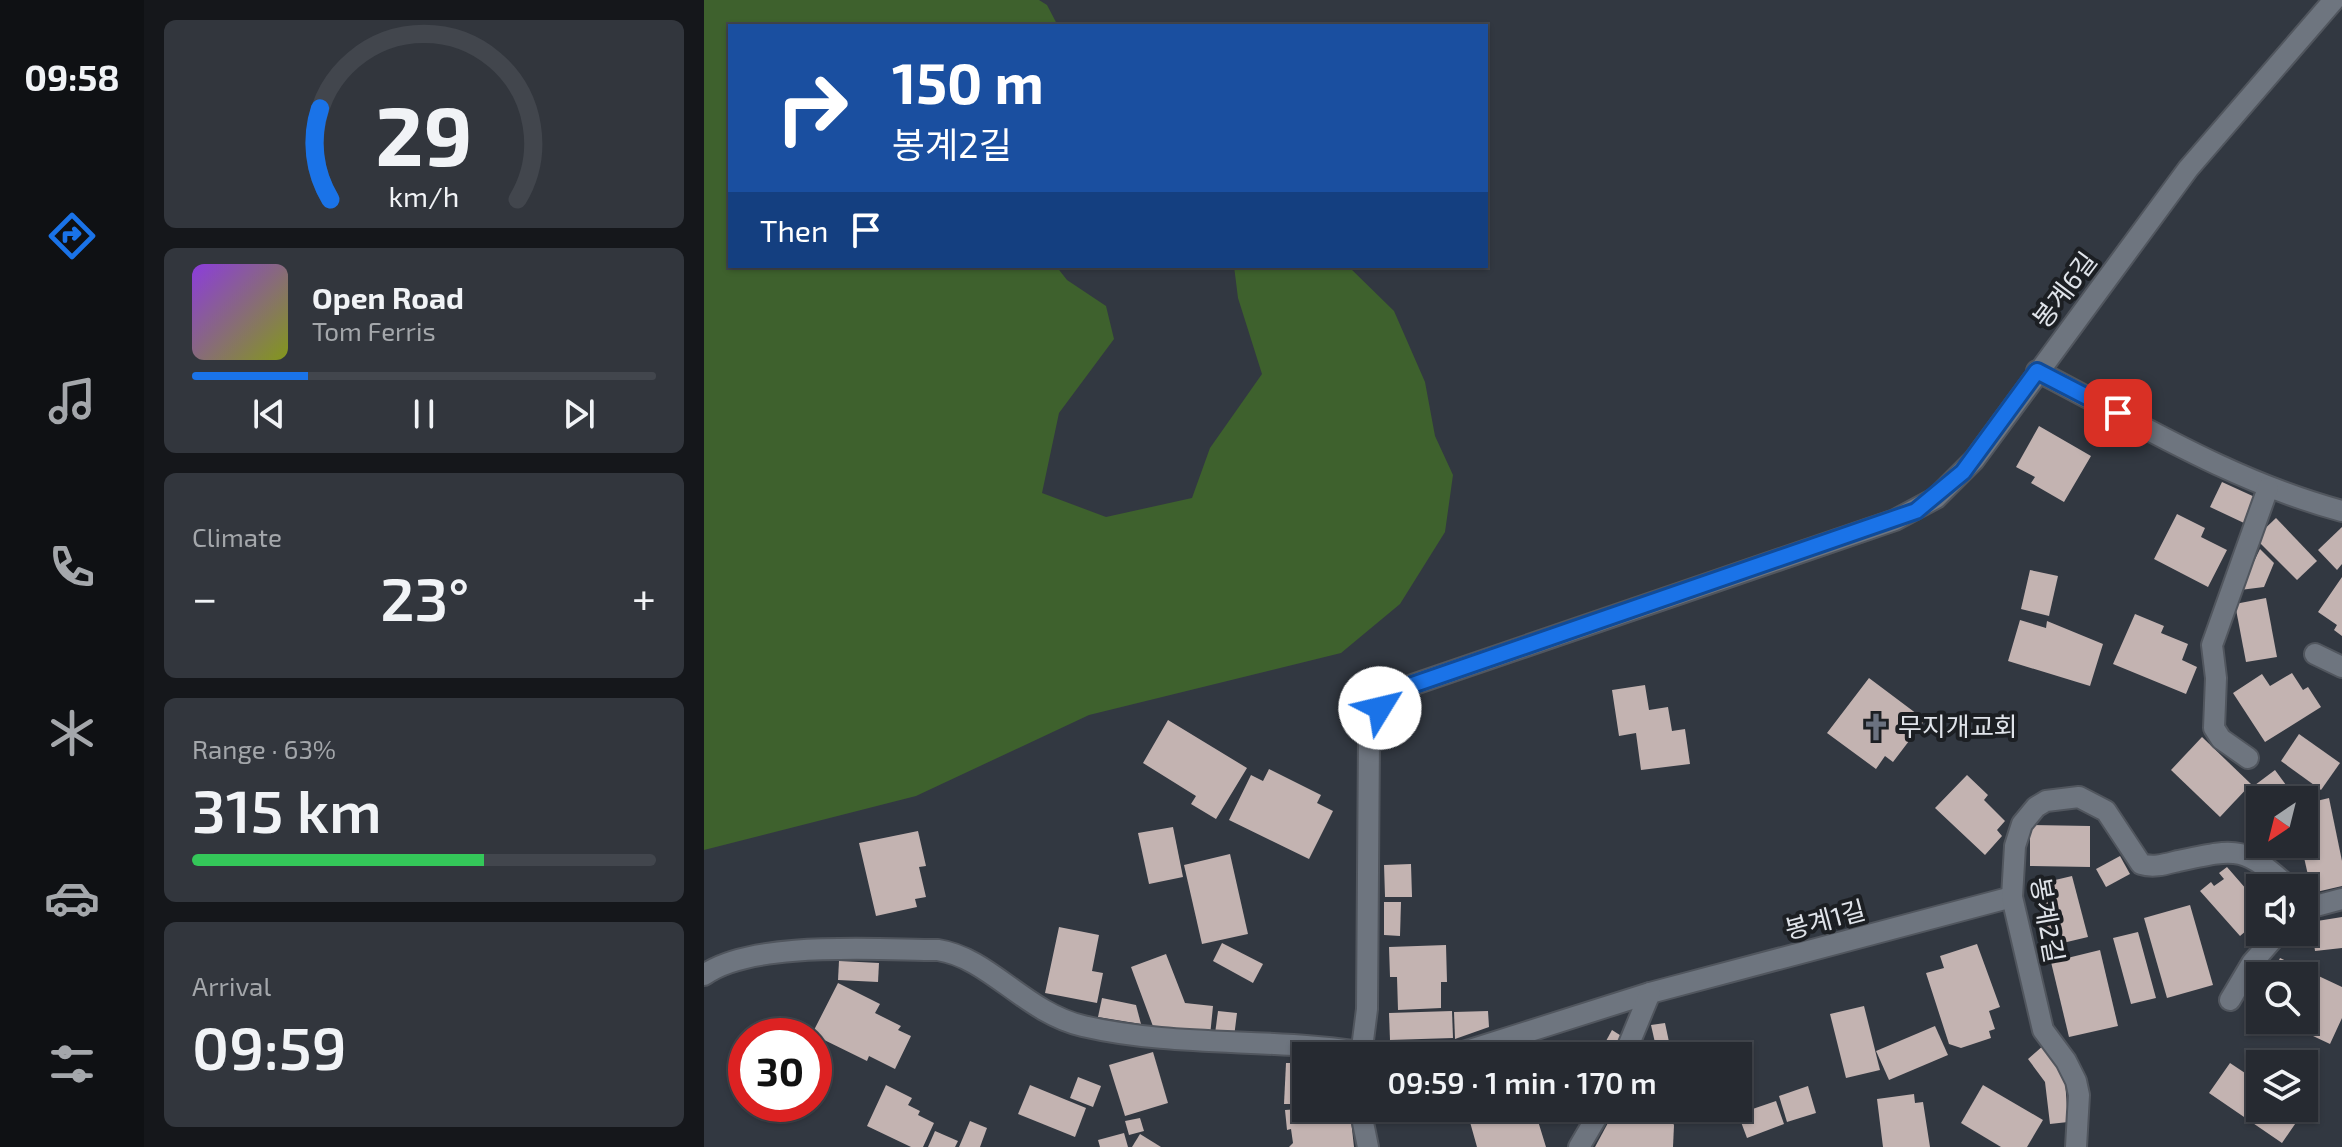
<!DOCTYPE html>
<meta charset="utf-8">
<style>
:root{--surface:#262a31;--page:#32363d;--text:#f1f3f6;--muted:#a4a7ab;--line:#42464d;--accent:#1a73e8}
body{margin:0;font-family:"Exo 2","Noto Sans KR",sans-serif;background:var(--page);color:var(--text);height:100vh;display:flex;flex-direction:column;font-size:30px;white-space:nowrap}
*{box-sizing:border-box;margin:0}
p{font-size:26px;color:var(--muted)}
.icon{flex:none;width:44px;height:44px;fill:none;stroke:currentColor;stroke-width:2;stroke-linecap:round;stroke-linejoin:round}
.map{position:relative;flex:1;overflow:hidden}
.sheet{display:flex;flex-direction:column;gap:20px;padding:20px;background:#15171b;width:560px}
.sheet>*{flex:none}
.hud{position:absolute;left:24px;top:24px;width:760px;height:244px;border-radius:0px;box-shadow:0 2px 6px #0004,0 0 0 2px var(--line);background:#1a4fa0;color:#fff;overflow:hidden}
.needle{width:52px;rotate:215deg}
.fabs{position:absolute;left:1542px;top:786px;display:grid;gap:16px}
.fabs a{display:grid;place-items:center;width:72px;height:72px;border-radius:0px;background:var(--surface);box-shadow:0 2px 6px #0004,0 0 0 2px var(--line);font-size:40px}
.speed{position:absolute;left:24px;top:1018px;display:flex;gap:16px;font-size:40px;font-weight:700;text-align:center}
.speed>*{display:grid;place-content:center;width:104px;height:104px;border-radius:50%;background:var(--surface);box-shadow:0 2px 6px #0004,0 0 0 2px var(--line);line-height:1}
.speed .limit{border:12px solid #d22;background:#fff;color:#111}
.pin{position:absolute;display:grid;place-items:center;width:68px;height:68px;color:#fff;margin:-34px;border-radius:16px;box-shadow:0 4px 12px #0006}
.me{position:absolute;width:88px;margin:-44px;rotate:54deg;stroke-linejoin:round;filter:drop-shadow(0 0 6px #0008)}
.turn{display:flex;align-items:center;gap:28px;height:168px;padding:0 32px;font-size:36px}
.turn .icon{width:104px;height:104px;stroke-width:2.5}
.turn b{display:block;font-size:56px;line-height:68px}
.then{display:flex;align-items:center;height:76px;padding:0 32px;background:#0003;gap:16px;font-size:30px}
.big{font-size:60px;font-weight:600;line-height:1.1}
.sheet .tile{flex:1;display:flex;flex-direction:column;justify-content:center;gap:12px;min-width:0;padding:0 28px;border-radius:12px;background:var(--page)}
.sheet .dial{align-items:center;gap:0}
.dial svg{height:208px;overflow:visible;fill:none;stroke:var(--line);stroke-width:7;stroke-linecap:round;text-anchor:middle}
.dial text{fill:var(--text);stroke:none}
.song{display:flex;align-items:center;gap:24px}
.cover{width:96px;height:96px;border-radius:12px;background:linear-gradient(135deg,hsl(270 70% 55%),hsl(70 70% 35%))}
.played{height:8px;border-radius:4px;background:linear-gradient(90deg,var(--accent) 25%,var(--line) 25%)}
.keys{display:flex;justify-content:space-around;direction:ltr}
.heat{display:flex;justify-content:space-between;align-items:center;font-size:44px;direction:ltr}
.charge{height:12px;border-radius:6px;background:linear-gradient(90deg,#34c759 63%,var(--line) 0)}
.trip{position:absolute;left:588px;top:1042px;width:460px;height:80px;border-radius:0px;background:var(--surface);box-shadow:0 2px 6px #0004,0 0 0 2px var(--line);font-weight:600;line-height:80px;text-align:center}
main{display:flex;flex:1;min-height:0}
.tab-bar{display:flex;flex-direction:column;width:144px;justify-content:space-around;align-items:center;background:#0f1114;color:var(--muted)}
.tab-bar .icon{width:56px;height:56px}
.tab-bar .on{color:var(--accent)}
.tab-bar b{font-size:36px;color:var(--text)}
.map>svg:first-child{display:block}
</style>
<main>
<nav class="tab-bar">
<b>09:58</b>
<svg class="icon on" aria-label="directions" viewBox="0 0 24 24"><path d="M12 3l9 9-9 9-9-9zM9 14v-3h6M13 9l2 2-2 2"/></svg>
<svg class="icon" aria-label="music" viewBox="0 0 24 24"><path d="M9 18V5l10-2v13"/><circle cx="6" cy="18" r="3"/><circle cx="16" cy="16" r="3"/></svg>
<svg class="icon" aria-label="phone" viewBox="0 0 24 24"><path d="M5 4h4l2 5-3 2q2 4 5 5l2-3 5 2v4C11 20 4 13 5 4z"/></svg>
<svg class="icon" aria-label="climate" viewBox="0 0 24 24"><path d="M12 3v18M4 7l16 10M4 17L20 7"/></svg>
<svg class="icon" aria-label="car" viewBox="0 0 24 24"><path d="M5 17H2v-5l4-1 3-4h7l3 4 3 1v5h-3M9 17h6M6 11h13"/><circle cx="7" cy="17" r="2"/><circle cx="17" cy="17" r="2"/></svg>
<svg class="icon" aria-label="filters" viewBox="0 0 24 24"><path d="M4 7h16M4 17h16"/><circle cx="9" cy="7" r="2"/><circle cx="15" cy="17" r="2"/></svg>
</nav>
<section class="sheet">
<div class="tile dial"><svg viewBox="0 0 100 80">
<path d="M14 69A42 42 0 1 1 86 69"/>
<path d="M14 69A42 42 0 0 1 10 34" stroke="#1a73e8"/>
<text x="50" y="56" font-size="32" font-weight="700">29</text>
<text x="50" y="72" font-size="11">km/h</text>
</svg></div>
<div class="tile">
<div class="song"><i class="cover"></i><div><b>Open Road</b><p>Tom Ferris</p></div></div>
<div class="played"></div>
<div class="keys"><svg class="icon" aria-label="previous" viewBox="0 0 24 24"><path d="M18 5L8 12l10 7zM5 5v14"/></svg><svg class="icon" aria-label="pause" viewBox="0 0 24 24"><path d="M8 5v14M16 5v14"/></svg><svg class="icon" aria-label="next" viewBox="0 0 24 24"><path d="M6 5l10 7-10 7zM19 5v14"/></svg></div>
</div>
<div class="tile"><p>Climate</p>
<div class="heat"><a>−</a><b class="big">23°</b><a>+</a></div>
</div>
<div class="tile"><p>Range · 63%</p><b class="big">315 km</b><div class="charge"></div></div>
<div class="tile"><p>Arrival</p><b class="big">09:59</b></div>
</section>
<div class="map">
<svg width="1638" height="1147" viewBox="0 0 1638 1147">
<rect width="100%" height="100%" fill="#323841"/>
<polygon fill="#3e612d" points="0,0 335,0 343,5 354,26 26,26 26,266 352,266 363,280 402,306 410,339 355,413 338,493 402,517 488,498 506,448 558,374 534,298 530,266 644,266 690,311 721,382 731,436 749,475 741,532 696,604 637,653 385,715 212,796 0,850"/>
<g fill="#c3b3b1">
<polygon points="1335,426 1387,456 1360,502 1327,483 1331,477 1312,467"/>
<polygon points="1518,482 1553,498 1540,523 1506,507"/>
<polygon points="1473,514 1501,528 1497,537 1523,550 1504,587 1450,559"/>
<polygon points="1572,518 1613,561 1593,580 1551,538"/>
<polygon points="1638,527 1638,564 1633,570 1614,550"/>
<polygon points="1556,549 1570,563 1560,587 1536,590"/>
<polygon points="1326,570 1354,576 1345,616 1317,609"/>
<polygon points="1638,577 1638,636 1630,630 1633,625 1614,612"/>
<polygon points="1562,598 1573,657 1542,662 1531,604"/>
<polygon points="1431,614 1460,626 1457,633 1484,644 1478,660 1493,667 1482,694 1409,664"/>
<polygon points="1316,620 1342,628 1343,621 1399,644 1386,686 1304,661"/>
<polygon points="1588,673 1599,690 1604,687 1617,707 1561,742 1529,693 1558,674 1566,686"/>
<polygon points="1165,678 1221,720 1189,762 1181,756 1172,769 1123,733"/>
<polygon points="941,685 945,710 964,707 968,731 981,729 986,764 937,770 932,733 915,736 908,690"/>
<polygon points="464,720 543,768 512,819 487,804 492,796 439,763"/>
<polygon points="1595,734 1636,763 1617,790 1577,761"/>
<polygon points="1498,737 1547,784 1516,817 1467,770"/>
<polygon points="565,769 617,795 613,803 629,811 605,859 525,820 547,775 559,781"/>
<polygon points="1571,770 1582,785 1562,800 1556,800 1556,808 1543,791"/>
<polygon points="1263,775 1284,795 1280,800 1301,821 1293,830 1298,836 1281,855 1231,808"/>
<polygon points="1625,798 1638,861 1638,886 1608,893 1597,844 1600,804"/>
<polygon points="1326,825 1386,826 1386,867 1326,866"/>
<polygon points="469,827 479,877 445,884 434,833"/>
<polygon points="214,831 222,866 215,867 222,897 211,899 213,907 172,916 155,843"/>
<polygon points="526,854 544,934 498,944 480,865"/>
<polygon points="1416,856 1426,874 1402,887 1392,869"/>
<polygon points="707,864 708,897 681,897 680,865"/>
<polygon points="1523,867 1556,905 1551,914 1556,919 1536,936 1496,891 1507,882 1510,886 1520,879 1515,873"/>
<polygon points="1368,876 1384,937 1346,946 1330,885"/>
<polygon points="680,902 697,902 696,936 680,935"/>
<polygon points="1486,905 1509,985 1463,998 1440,918"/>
<polygon points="1638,917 1638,948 1611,951 1607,922"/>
<polygon points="355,927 395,935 388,971 399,973 393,1003 341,993"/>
<polygon points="1434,932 1452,998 1427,1004 1409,938"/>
<polygon points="518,943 559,964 549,983 509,961"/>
<polygon points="1273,944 1296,1007 1285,1011 1291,1029 1285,1031 1287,1038 1257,1048 1245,1044 1222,973 1240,968 1236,956"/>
<polygon points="742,945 743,982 737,982 737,1008 694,1010 693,977 686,977 685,947"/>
<polygon points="1396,950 1414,1026 1365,1037 1347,962"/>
<polygon points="462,954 481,1003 509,1006 506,1036 450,1029 427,967"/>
<polygon points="1576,958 1638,987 1638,1018 1626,1044 1575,1020 1600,1020 1600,976 1568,976"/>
<polygon points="135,961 175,963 174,982 134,980"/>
<polygon points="134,983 176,1004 171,1013 197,1026 194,1030 207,1036 191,1069 165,1056 163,1061 108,1034"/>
<polygon points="398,998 432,1005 437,1024 394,1017"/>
<polygon points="1160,1006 1176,1070 1142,1078 1126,1014"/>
<polygon points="514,1011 533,1013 530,1037 511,1034"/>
<polygon points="748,1011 749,1038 686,1040 685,1013"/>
<polygon points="784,1011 785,1027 751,1039 750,1012"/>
<polygon points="961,1023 968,1056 954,1056 947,1025"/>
<polygon points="1231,1026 1244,1055 1185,1080 1172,1051"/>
<polygon points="908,1030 919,1037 909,1056 904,1056 896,1052"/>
<polygon points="1340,1045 1361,1080 1364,1122 1346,1124 1341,1082 1324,1059"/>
<polygon points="449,1052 464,1103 421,1116 405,1065"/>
<polygon points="582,1063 602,1063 602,1104 580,1104"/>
<polygon points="1526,1063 1556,1083 1556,1108 1602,1108 1578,1143 1505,1093"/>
<polygon points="374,1077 397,1086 389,1107 366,1098"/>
<polygon points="182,1085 208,1098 204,1105 216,1111 214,1115 230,1123 219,1147 207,1147 163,1126"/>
<polygon points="326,1085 382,1108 371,1137 314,1114"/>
<polygon points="1279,1085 1339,1120 1323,1147 1297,1147 1257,1123"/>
<polygon points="1104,1086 1112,1113 1083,1122 1075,1096"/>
<polygon points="1210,1094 1211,1103 1219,1102 1226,1147 1179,1147 1173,1099"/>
<polygon points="1072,1101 1080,1124 1043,1138 1034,1114"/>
<polygon points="609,1108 610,1114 633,1111 634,1121 647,1120 650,1147 585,1147 589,1143 587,1129 583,1130 581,1110"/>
<polygon points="790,1108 830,1108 842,1147 773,1147 766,1122 786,1117 784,1110"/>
<polygon points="834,1108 884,1108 885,1110 838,1123"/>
<polygon points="912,1108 960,1108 970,1125 969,1147 891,1147"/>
<polygon points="436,1118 440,1131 425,1135 421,1121"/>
<polygon points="266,1121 283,1128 276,1147 255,1147"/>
<polygon points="231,1131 254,1141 251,1147 224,1147"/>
<polygon points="420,1133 424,1147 396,1147 394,1140"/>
<polygon points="436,1134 457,1147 428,1147"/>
</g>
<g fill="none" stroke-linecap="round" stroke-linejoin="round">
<defs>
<g id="minor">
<path d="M1333 371C1432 422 1529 482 1638 511"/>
<polyline points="1611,654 1638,667"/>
<polyline points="1544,758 1517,739 1510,728 1512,678 1508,645 1564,488"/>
<polyline points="1600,900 1608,907 1638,899"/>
<path d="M0 975C48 940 175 950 234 950 286 958 320 1012 379 1026 477 1049 581 1036 679 1056"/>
<polyline points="1526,1000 1548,963 1575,932"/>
<path d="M657 1056 663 1009 665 737C669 710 685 697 708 685L1191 520 1232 498 1270 460 1484 169 1630 0"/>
<polyline points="747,1056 946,993 1308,897"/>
<polyline points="920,1056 946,993"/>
<polyline points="656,1108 664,1147"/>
<polyline points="875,1147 898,1108"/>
<path d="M1372 1147 1375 1095 1372 1081 1362 1061 1339 1030 1308 897 1311 846 1318 824 1332 807 1342 801 1375 797 1402 811 1437 864C1450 868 1462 864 1474 861 1535 848 1539 846 1586 888"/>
</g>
</defs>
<use href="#minor" stroke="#51565e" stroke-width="24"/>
<use href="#minor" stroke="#6e757f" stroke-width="20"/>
</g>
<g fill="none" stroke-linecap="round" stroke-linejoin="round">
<defs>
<polyline id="route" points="676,708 689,695 708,685 1212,511 1259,472 1333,371 1414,413"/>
</defs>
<use href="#route" stroke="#114b97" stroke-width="20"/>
<use href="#route" stroke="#1a73e8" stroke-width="14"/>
</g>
<defs>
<symbol id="church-bare" viewBox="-9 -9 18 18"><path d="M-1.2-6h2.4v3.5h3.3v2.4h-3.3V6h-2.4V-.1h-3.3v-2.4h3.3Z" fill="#6b7280" stroke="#1c1f23" stroke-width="2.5" paint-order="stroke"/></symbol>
</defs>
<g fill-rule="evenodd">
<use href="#church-bare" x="1152" y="707" width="40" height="40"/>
</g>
<g text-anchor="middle" stroke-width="8" stroke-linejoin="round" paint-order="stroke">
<g font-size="26" fill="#e0e4ea" stroke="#1c1f23">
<text transform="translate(1361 290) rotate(-53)" y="9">봉계6길</text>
<text transform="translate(1121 920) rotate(-15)" y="9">봉계1길</text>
<text transform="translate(1343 920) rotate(80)" y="9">봉계2길</text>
</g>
<g font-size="26" fill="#e0e4ea" stroke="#1c1f23" text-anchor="start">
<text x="1194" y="736">무지개교회</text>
</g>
</g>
</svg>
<div class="fabs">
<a><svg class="needle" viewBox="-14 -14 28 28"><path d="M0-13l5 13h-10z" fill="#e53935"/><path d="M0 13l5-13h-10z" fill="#a4a7ab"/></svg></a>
<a><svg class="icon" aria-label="sound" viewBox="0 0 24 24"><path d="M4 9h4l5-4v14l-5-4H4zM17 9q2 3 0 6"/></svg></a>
<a><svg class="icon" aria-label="search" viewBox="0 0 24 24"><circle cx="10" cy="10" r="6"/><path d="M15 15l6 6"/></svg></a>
<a><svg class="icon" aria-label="layers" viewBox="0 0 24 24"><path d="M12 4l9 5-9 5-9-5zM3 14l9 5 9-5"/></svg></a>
</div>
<div class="speed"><div class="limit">30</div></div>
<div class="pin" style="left:1414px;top:413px;background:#d93025"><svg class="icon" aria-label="arrive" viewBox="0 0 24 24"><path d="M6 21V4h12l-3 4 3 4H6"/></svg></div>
<svg class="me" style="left:676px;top:708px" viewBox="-20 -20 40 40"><circle r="19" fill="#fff"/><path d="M0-13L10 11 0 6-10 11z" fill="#1a73e8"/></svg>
<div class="trip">09:59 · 1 min · 170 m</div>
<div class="hud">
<div class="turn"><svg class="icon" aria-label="right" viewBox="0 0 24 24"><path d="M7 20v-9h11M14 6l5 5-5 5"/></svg><div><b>150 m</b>봉계2길</div></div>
<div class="then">Then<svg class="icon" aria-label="arrive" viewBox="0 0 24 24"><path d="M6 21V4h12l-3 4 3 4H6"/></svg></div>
</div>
</div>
</main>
